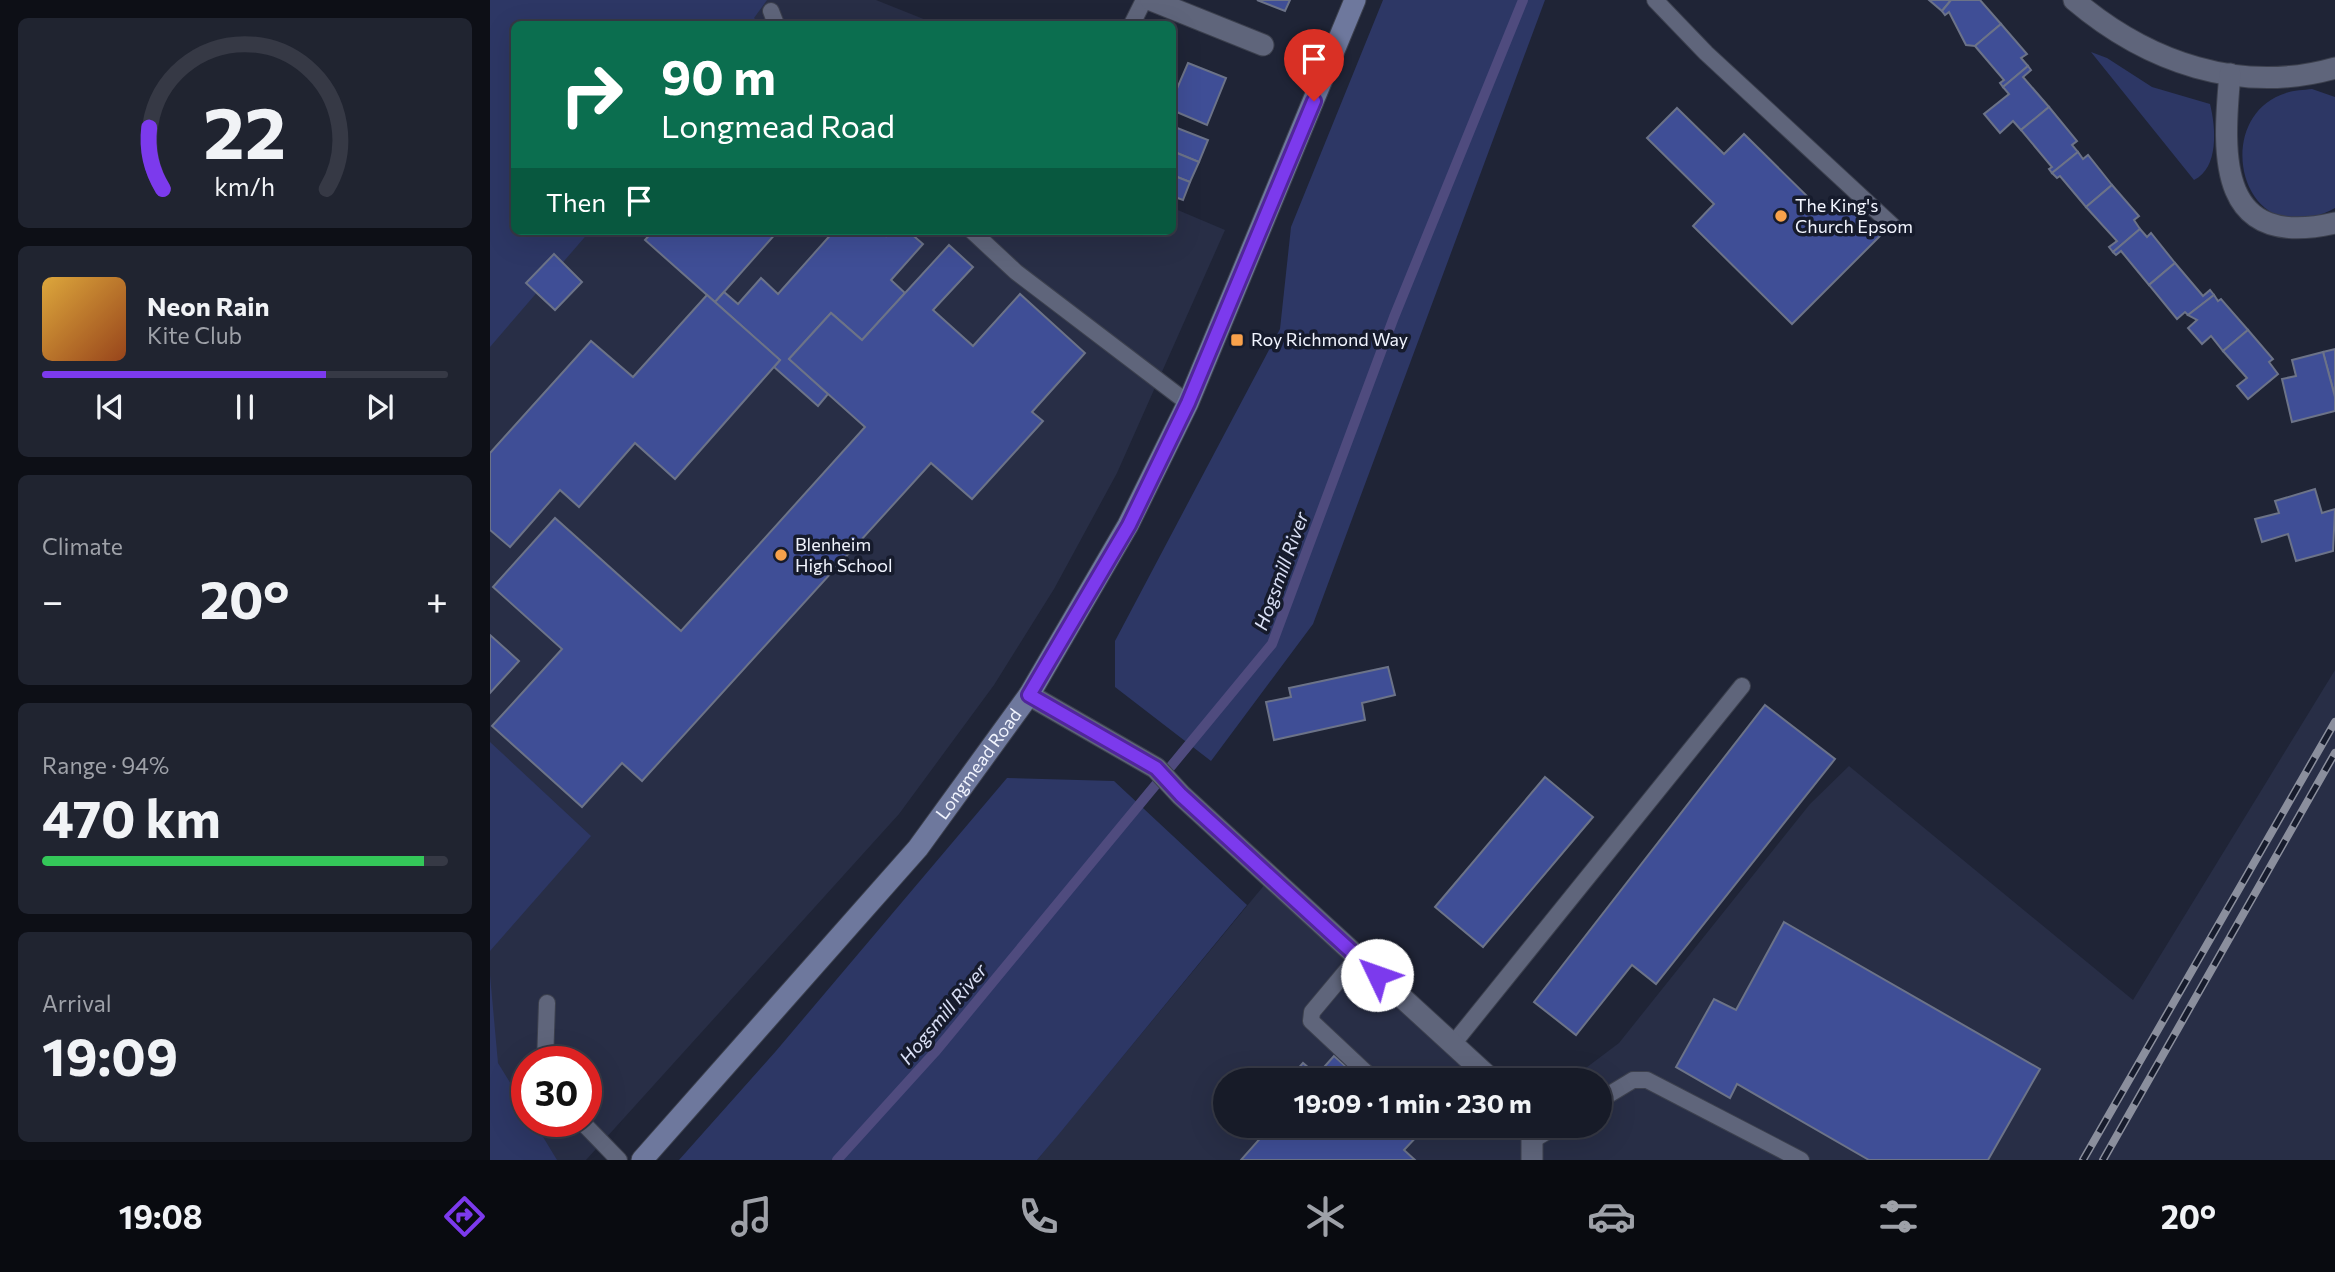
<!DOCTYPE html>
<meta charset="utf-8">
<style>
:root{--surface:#171b28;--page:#202430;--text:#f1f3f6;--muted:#9ea1a8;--line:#363945;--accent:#7c3aed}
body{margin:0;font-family:Commissioner,sans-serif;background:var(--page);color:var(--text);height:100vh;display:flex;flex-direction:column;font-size:26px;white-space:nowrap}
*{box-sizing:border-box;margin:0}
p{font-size:23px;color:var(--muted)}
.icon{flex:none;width:38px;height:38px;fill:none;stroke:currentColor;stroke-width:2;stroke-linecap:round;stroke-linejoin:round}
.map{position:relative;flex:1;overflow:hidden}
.drawer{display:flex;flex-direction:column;gap:18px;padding:18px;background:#0d0f16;width:490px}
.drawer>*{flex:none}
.hud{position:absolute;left:21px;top:21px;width:665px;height:214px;border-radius:10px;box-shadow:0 7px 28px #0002,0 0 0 2px var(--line);background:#0b6e4f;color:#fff;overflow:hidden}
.speed{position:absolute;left:21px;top:1046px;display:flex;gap:14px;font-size:35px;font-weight:700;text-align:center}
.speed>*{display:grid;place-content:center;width:91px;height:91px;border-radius:50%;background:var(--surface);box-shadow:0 7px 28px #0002,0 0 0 2px var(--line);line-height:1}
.speed .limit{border:10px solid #d22;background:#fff;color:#111}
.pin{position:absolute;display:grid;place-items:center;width:60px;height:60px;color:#fff;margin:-72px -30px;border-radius:50% 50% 50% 0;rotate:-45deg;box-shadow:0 0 7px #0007}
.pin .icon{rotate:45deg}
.me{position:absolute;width:77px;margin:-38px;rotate:312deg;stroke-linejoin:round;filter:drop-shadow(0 0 5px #0008)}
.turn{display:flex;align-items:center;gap:24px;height:147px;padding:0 35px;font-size:32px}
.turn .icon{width:91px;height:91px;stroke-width:2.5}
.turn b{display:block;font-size:49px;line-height:60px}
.then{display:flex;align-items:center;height:66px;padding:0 35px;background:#0003;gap:14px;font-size:26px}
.big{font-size:52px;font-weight:700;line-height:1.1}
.drawer .card{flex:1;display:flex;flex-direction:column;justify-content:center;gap:10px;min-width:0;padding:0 24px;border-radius:10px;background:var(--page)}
.drawer .dial{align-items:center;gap:0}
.dial svg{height:182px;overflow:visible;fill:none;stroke:var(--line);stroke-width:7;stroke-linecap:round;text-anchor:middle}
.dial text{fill:var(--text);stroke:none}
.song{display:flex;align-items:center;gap:21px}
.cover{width:84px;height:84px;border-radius:10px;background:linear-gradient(135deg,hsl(40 70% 55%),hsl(20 70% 35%))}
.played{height:7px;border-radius:4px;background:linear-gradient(90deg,var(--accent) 70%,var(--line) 70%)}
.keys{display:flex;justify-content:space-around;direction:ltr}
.heat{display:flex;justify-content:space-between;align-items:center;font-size:38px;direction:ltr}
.charge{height:10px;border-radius:5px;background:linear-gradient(90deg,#34c759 94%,var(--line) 0)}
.trip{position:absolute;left:723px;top:1068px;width:399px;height:70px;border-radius:35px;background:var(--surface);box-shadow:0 7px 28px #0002,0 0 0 2px var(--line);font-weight:700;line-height:70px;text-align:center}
.tab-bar{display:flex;height:112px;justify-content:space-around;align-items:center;background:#090b10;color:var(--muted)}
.tab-bar .icon{width:49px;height:49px}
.tab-bar .active{color:var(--accent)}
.tab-bar b{font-size:32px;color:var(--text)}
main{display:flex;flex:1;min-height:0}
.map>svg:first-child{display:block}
</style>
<main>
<section class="drawer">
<div class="card dial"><svg viewBox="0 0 100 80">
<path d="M14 69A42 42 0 1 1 86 69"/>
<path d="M14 69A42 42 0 0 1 8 42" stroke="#7c3aed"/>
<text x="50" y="56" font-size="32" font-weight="700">22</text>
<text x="50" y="72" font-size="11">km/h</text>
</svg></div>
<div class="card">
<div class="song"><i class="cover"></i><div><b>Neon Rain</b><p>Kite Club</p></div></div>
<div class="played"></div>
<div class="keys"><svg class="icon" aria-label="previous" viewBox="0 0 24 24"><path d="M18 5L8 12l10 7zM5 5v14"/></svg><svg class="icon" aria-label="pause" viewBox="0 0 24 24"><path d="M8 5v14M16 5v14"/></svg><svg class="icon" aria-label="next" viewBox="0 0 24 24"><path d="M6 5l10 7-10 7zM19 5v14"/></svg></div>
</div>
<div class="card"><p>Climate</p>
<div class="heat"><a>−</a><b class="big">20°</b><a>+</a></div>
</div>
<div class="card"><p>Range · 94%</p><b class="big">470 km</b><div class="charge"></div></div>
<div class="card"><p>Arrival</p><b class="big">19:09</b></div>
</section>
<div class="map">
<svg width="1845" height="1160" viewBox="0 0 1845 1160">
<rect width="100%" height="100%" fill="#1f2436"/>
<g fill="#282e46" fill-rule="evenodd">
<path d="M0 0H386L446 24H24V231H682L683 208 735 230 627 473 564 589 504 685 409 814 96 1160H0ZM37 1062H96V1122H37Z"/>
<polygon points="1845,670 1845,1160 547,1160 786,871 1018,1080 735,1080 735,1125 1110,1125 1110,1080 1080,1080 1129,1043 1320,804 1359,766 1643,1000"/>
</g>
<g fill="#2d3765">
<polygon points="0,0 277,0 264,18 270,24 24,24 24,231 100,231 0,347"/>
<polygon points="893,0 1055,0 823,624 721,761 625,687 625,641 790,329 801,227"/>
<path d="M1601 52 1617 58 1662 87 1720 104C1726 128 1729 168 1704 180Z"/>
<path d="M1822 89 1845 97V208C1751 259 1718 117 1796 93 1804 90 1814 90 1822 89Z"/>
<polygon points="0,742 101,836 0,951"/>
<polygon points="517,778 624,781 757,905 569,1134 547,1160 189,1160 286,1051"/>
<polygon points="0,975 8,1063 37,1110 37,1122 44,1122 67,1160 0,1160"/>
</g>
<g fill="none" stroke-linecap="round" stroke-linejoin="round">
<polyline stroke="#4f4b7e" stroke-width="10" points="347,1160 445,1052 782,644 904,317 1033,0"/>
</g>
<g fill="#3f4e96" stroke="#6c7388" stroke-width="2">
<polygon points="767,0 800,0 795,11"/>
<polygon points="1439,0 1461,0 1452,11"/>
<polygon points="1461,0 1490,0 1511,24 1485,46 1476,45 1459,12 1455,15 1452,11"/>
<polygon points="1511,24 1537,54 1531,58 1538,66 1513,87 1510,83 1514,80 1485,46"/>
<polygon points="698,63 736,78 717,125 682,110 682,100"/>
<polygon points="1538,66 1541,70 1533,77 1559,107 1531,130 1523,121 1510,133 1494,114 1519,94 1513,87"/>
<polygon points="1559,107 1587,141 1582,145 1588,152 1562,173 1559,169 1562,167 1531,130"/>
<polygon points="1187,108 1234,154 1254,134 1327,206 1354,200 1390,236 1302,324 1203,226 1224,204 1157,138"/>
<polygon points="682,126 718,140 709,162 682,151"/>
<polygon points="682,151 709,162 700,182 682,175"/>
<polygon points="1588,152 1593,159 1598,155 1622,185 1596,207 1570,176 1567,178 1562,173"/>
<polygon points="682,175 700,182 693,200 682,196"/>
<polygon points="1622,185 1649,216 1644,220 1650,229 1623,252 1619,247 1627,241 1596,207"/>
<polygon points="1650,229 1657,237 1661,233 1685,263 1659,285 1631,251 1626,255 1623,252"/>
<polygon points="163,231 288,231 225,302 155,240"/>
<polygon points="344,231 390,231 396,236 400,231 418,231 433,244 401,280 415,293 372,340 341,313 299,359 338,394 328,406 284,367 290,360 225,302 234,292 248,304 271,278 288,294"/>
<polygon points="459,245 483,267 443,310 483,346 530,294 595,353 542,412 553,421 482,499 441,463 152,781 132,763 92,807 2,726 72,649 3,587 65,518 191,631 375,427 299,359 341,313 372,340"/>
<polygon points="64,254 92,282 65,310 36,283"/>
<polygon points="1685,263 1713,296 1720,290 1724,295 1698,315 1695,312 1687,319 1659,285"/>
<polygon points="217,295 290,360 185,479 145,443 89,507 70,490 20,547 0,530 0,453 101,341 143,377"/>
<polygon points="1724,295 1728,301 1731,299 1758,330 1733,351 1721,336 1712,344 1698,328 1707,320 1698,315"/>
<polygon points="1758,330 1783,359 1779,362 1788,374 1758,399 1747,386 1757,378 1733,351"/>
<polygon points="1845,349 1845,397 1833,352"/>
<polygon points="1833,352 1845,397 1845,411 1802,422 1792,379 1806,376 1802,360"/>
<polygon points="1825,489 1832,513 1845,509 1843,551 1806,561 1798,534 1772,542 1765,519 1789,513 1785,501"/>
<polygon points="0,635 29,661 0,693"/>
<polygon points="898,667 905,695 872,703 875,720 784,740 776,702 801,697 799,688"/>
<polygon points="1275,705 1345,759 1166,984 1142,965 1086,1035 1044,1002"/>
<polygon points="1055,777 1103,817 993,947 945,907"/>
<polygon points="1294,922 1550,1069 1498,1160 1379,1160 1247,1084 1240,1098 1186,1067 1224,999 1246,1010"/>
<polygon points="844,1056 871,1080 798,1080 813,1063 827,1075"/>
<polygon points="782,1125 922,1125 930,1133 914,1150 925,1160 751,1160"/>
</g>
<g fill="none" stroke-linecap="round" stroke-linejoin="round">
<defs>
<g id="lane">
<polyline points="1165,0 1216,53 1404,227"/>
<polyline points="281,11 286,24"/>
<polyline points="642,24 654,0"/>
<polyline points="482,231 526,272 698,403"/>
<polyline points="868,957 822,1012 821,1021 884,1080"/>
<polyline points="963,1044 1252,686"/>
<polyline points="55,1062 57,1003"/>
<polyline points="1110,1100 1143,1080 1157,1080 1311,1160"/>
<polyline points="92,1122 129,1160"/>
<polyline points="1041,1141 1068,1125"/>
</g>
<g id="street">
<polyline points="661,0 773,45"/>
<path d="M1584 0C1657 62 1750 95 1845 68"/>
<path d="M1740 74C1732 159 1728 250 1845 223"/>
<polyline points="539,695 666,768 691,795 1002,1080"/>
<polyline points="1042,1160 1042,1125"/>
</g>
<g id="secondary">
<path id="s1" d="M152 1160 428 848 539 695 638 525 698 403 865 0"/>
</g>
</defs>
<use href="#lane" stroke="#3c404e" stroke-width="18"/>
<use href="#street" stroke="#3c404e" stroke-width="23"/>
<use href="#secondary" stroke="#3c404e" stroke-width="23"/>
<use href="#lane" stroke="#5f657b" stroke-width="16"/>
<use href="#street" stroke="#5f657b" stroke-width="21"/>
<use href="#secondary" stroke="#6e789d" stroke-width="21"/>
<defs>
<g id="rail">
<polyline points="1593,1160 1845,722"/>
<polyline points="1613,1160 1845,753"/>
</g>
</defs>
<use href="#rail" stroke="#8b8f9d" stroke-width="8"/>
<use href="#rail" stroke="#161b2c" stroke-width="5" stroke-dasharray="16" stroke-linecap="butt"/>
</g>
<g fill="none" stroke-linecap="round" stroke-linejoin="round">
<defs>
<polyline id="route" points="824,101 698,403 639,525 539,695 666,768 691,795 887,975"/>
</defs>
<use href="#route" stroke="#51269a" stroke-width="18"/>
<use href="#route" stroke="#7c3aed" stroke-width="12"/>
</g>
<g fill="#f8a14b" stroke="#161b2c" stroke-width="2.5">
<circle cx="1291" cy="216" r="7"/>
<rect x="740" y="333" width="14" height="14" rx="3.5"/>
<circle cx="291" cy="555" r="7"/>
</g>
<g text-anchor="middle" stroke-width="7" stroke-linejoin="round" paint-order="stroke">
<g font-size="18" fill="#f1f4fe" stroke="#161b2c" text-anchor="start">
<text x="1305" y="212">The King's<tspan x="1305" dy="21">Church Epsom</tspan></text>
<text x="761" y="346">Roy Richmond Way</text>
<text x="305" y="551">Blenheim<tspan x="305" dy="21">High School</tspan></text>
</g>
<g font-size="18" fill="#f1f4fe" stroke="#161b2c">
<text dy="6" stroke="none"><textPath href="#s1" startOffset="520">Longmead Road</textPath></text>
</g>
<g font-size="19" font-style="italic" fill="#dbe1f7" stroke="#161b2c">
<text transform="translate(791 571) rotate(-70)" y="7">Hogsmill River</text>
<text transform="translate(453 1014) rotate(-50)" y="7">Hogsmill River</text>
</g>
</g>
</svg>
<div class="speed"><div class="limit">30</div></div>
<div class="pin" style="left:824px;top:101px;background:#d93025"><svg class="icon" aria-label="arrive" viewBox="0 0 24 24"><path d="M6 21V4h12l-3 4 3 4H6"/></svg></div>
<svg class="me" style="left:887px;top:975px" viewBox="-20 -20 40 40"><circle r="19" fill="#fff"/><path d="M0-13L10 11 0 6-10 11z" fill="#7c3aed"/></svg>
<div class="trip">19:09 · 1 min · 230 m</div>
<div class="hud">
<div class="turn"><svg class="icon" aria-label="right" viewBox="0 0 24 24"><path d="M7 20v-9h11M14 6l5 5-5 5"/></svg><div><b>90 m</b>Longmead Road</div></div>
<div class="then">Then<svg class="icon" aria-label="arrive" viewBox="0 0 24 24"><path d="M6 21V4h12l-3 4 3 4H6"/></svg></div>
</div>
</div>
</main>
<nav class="tab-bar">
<b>19:08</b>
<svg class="icon active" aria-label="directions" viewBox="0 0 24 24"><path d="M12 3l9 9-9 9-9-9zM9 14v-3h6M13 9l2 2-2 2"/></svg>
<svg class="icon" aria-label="music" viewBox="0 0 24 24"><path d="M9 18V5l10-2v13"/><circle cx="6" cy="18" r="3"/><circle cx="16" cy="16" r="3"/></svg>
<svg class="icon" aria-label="phone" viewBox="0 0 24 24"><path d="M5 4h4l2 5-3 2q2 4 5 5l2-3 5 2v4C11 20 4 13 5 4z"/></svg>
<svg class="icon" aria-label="climate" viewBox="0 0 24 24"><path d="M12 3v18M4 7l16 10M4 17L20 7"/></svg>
<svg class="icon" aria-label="car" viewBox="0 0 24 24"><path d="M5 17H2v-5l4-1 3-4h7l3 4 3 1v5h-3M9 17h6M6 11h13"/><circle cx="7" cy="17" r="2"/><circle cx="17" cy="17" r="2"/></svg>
<svg class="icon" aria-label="filters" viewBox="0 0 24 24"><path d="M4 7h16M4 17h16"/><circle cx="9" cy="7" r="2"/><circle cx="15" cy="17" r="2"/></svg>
<b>20°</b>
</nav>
